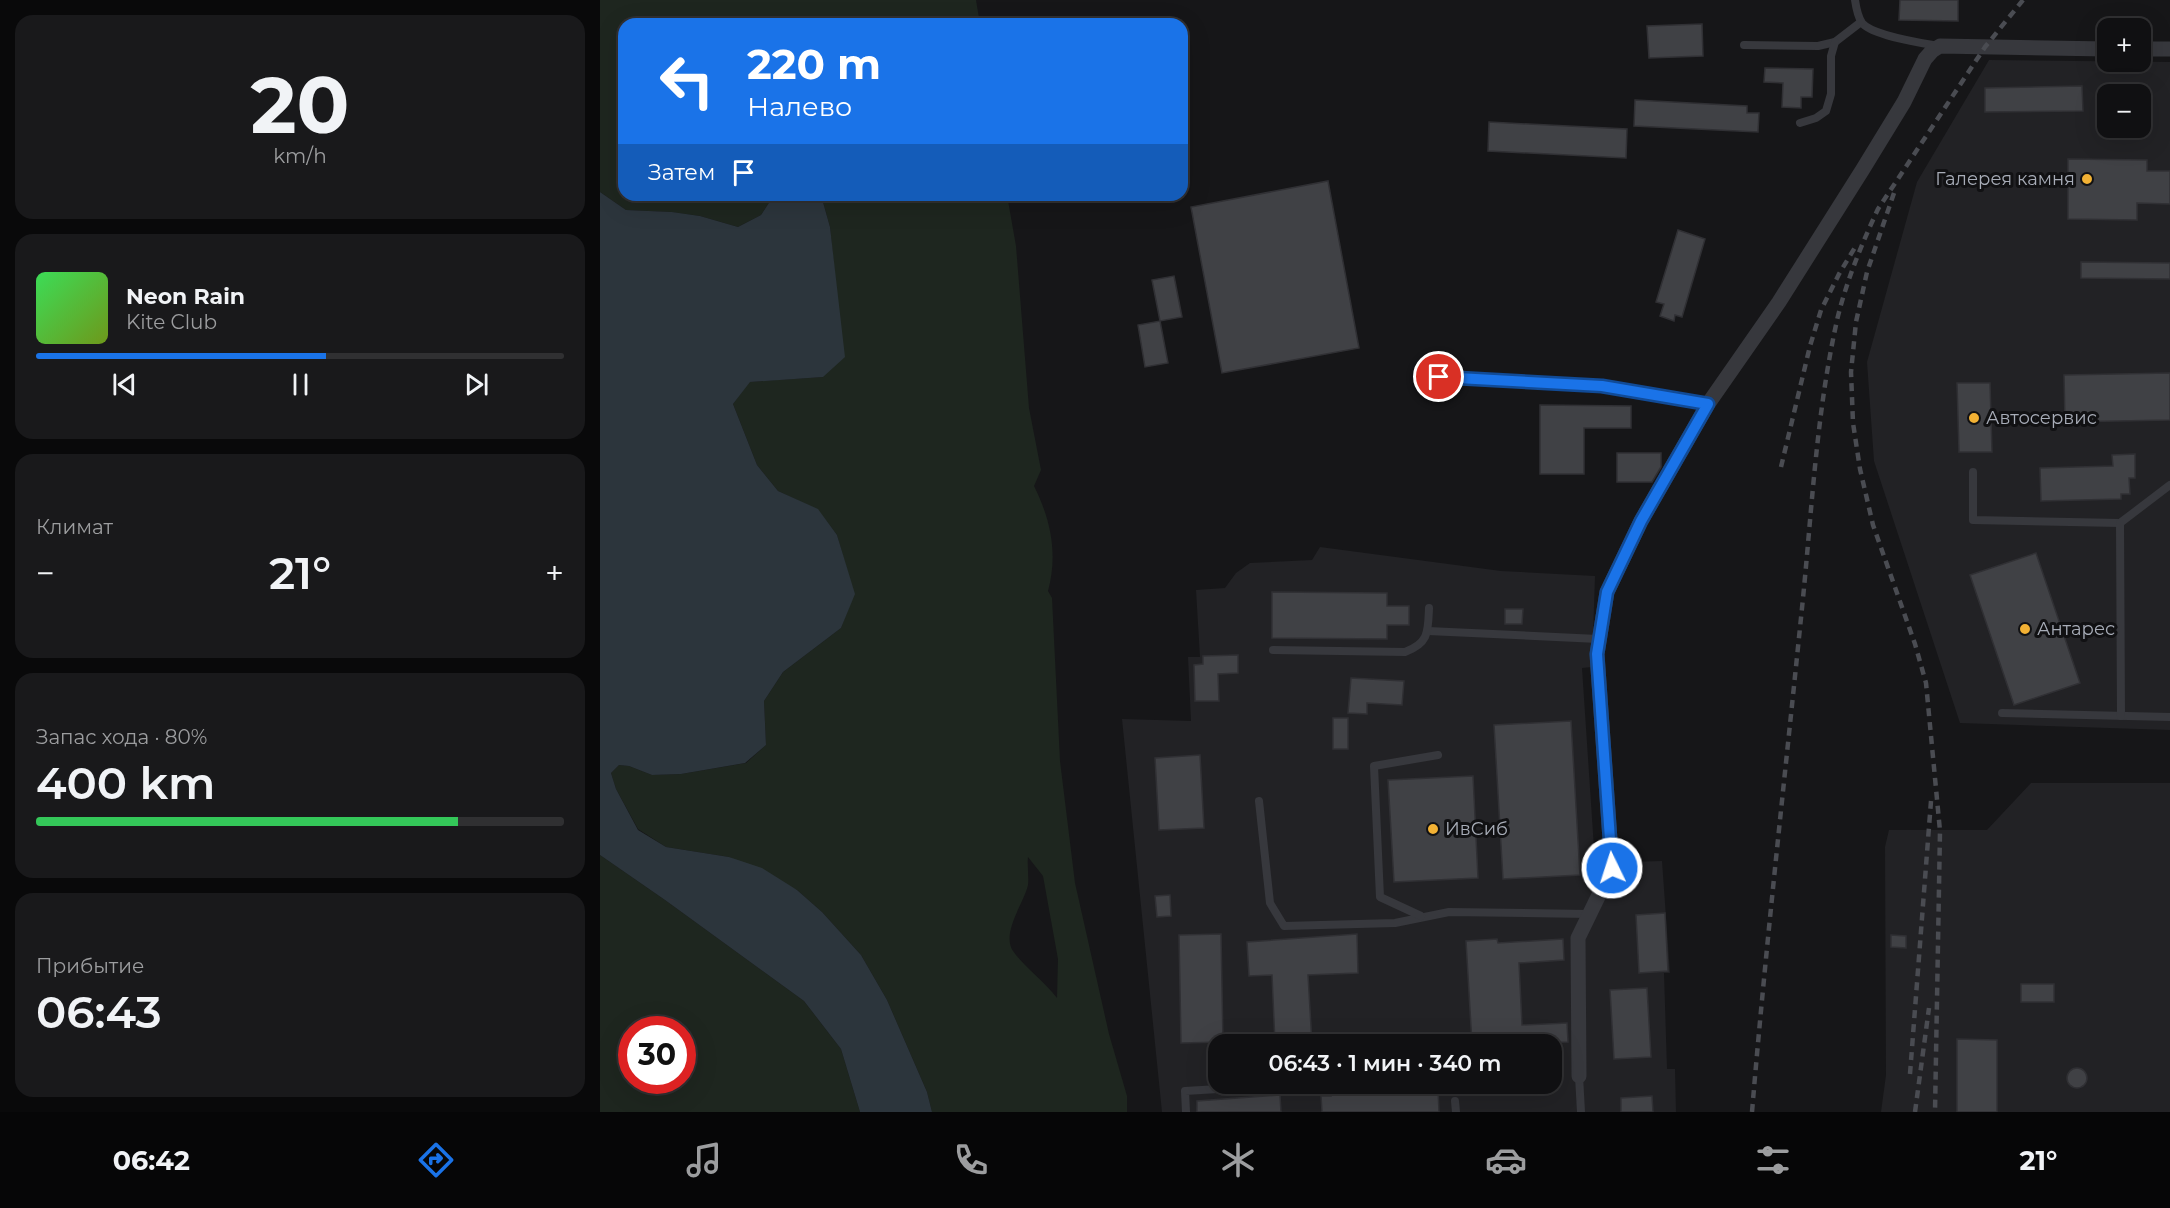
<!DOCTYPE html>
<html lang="ru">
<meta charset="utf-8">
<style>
:root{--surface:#101012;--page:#19191b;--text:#f1f3f6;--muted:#9c9d9f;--line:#303032;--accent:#1a73e8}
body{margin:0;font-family:Montserrat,sans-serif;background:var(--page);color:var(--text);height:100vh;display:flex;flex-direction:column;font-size:22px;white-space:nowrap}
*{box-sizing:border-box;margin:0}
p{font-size:20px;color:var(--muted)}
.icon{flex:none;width:33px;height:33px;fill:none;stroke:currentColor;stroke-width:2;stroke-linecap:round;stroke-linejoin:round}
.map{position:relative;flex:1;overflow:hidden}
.side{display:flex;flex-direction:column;gap:15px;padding:15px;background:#09090a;width:600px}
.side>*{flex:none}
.guide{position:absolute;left:18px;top:18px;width:570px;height:183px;border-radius:18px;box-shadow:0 6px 24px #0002,0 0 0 2px var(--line);background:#1a73e8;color:#fff;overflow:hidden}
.fabs{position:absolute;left:1497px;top:18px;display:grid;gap:12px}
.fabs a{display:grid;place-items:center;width:54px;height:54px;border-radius:12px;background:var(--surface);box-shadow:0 6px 24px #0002,0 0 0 2px var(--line);font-size:30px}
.speed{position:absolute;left:18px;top:1016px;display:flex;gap:12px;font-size:30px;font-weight:700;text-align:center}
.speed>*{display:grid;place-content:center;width:78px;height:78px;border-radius:50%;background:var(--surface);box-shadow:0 6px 24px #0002,0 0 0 2px var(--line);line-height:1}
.speed .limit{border:9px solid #d22;background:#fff;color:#111}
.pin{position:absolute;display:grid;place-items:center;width:51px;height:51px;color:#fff;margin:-26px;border:3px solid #fff;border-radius:50%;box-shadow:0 2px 6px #0007}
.me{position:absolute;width:66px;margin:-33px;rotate:356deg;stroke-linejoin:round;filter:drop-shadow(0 0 4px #0008)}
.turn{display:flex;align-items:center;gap:21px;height:126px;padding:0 30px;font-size:27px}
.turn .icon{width:78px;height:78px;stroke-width:2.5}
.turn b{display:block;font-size:42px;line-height:51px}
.then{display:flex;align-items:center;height:57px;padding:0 30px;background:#0003;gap:12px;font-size:22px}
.big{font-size:45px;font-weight:600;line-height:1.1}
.side .card{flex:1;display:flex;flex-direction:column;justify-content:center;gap:9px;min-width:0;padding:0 21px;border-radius:18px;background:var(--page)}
.side .dial{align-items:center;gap:0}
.dial b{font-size:78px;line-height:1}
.song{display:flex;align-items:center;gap:18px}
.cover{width:72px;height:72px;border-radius:9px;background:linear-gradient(135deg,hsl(130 70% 55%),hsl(80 70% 35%))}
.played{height:6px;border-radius:3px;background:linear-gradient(90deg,var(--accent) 55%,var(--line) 55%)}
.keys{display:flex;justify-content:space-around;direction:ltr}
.heat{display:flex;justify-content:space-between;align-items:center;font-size:33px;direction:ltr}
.charge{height:9px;border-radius:4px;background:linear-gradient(90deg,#34c759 80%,var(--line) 0)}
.trip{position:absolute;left:608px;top:1034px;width:354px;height:60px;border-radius:18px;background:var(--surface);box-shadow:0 6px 24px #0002,0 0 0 2px var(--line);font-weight:600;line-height:60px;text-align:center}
.tab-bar{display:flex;height:96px;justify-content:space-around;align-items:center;background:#060607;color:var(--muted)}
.tab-bar .icon{width:42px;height:42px}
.tab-bar .current{color:var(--accent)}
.tab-bar b{font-size:27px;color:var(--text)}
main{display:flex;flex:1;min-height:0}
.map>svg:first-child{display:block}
</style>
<main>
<section class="side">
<div class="card dial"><b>20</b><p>km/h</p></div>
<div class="card">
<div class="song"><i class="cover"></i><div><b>Neon Rain</b><p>Kite Club</p></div></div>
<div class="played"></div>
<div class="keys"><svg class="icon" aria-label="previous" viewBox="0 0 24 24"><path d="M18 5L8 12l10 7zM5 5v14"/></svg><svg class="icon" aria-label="pause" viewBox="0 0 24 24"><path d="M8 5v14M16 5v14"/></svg><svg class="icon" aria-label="next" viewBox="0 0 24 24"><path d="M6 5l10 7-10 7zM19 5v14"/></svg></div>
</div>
<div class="card"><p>Климат</p>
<div class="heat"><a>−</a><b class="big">21°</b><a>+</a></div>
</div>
<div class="card"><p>Запас хода · 80%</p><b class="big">400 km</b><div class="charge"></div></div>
<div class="card"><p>Прибытие</p><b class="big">06:43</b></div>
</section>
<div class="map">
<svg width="1570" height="1112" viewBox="0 0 1570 1112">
<rect width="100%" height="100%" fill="#161618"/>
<g fill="#222225" fill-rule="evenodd">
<path d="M1389 60 1570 62V730L1360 723 1274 461 1267 362 1317 182ZM1508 94H1540V128H1508Z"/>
<path d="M720 547 901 571 995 576 992 667 982 668 995 863 1062 861 1070 973H1064L1067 1069H1075L1076 1112H562L522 719 591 721 588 657H600L596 590 625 588 636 573 650 563 712 560ZM618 1044H951V1083H618Z"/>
<polygon points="1431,783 1570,783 1570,1112 1281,1112 1286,1075 1285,847 1289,830 1387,830"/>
</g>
<g fill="#1e261f" fill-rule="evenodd">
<polygon points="0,0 376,0 380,24 24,24 24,195 174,195 161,215 138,227 100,216 71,212 26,210 0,192"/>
<path d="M221 195H407L416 246 429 408 441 470 434 486C451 520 458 554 448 591L452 598 460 761 475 883 509 1034 527 1096V1112H332L327 1092 287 1000 261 955 222 912 197 890 129 857 66 847 38 829 16 789 11 773 19 765 29 766 52 775 81 774 146 763 166 745 164 701 183 672 241 628 254 594 237 535 218 510 178 491 157 465 133 404 149 382 223 377 238 305 230 227ZM428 857 443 876 458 959 457 998C444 981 424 967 413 951 401 933 424 903 428 885 429 876 427 866 428 857Z"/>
<path d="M0 855 65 900 204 1001 241 1049 260 1112H0ZM32 1029H82V1080H32Z"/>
</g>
<polygon fill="#2c353c" points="0,192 26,210 72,212 100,216 138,227 161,215 174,195 221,195 230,227 245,357 223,377 150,382 133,404 157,465 178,491 218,509 237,535 255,594 241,628 183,672 164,701 166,745 145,763 81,774 52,775 29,766 19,765 11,773 16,789 38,830 66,847 129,857 162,868 197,890 222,912 261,955 287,1000 327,1092 332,1112 260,1112 241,1049 204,1001 65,900 0,855"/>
<g fill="#404145" stroke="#303034" stroke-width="1.5">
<polygon points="1300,0 1358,0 1358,21 1299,20"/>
<polygon points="1102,24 1103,56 1049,58 1047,26"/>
<polygon points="1165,68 1213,69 1212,97 1201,97 1201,108 1182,107 1183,83 1164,82"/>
<polygon points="1482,86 1483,111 1385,112 1385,88"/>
<polygon points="1035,100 1147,106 1147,113 1159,113 1158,132 1034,126"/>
<polygon points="889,122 1027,129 1026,158 888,151"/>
<polygon points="1468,159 1547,160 1547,171 1570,171 1570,204 1537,203 1537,220 1468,219"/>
<polygon points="728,181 759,348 622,373 591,207"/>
<polygon points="1078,230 1105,239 1082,317 1075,315 1074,321 1060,316 1064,304 1056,302"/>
<polygon points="1481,262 1570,263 1570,279 1481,278"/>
<polygon points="574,276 582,317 560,321 552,280"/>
<polygon points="560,321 568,363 545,367 538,325"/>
<polygon points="1570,373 1570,420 1465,422 1464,375"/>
<polygon points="1357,383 1390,383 1392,452 1359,452"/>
<polygon points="940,405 1031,406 1031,428 984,428 984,474 940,474"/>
<polygon points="1017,453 1061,453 1061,467 1052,482 1017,482"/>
<polygon points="1535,454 1535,478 1529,478 1530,494 1521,494 1521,499 1441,501 1440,468 1513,466 1512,455"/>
<polygon points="1436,553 1480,683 1414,705 1370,575"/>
<polygon points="672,592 787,593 787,606 809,606 809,625 787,625 787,639 672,638"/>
<polygon points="905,609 923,609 922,624 905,624"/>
<polygon points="638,655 638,673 618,674 619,701 595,701 594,665 603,664 603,656"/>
<polygon points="751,678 804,681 802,705 767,703 767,714 748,713"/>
<rect x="733" y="718" width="15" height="31"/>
<polygon points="971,721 980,875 903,879 894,725"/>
<polygon points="600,755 604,828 559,830 555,758"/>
<polygon points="873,776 878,878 794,882 788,780"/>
<polygon points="570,895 571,916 557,917 555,896"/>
<polygon points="1065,913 1068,971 1039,973 1036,915"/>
<polygon points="621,934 623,1042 581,1043 579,935"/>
<polygon points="757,934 758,973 708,975 712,1044 675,1044 672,975 649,976 647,942"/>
<polygon points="1291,935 1306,936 1306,948 1291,947"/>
<polygon points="897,939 898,943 963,939 964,960 919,963 922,1025 967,1023 968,1042 872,1044 866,941"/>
<rect x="1421" y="984" width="33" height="18"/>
<polygon points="1047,988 1051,1057 1014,1059 1010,990"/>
<polygon points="1357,1039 1397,1040 1397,1112 1357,1112"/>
<circle cx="1477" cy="1078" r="10"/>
<polygon points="730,1083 825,1083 825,1090 838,1089 839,1112 722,1112 721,1096 731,1096"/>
<polygon points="680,1095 681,1112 597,1112 597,1101"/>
<polygon points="1052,1096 1053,1112 1021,1112 1021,1098"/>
</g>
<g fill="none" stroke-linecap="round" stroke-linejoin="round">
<g stroke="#37383d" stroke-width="8">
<path d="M1255 0C1256 7 1258 17 1262 23 1273 36 1322 43 1339 46"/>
<polyline points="1144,45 1218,46 1235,42 1261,22"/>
<polyline points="1200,123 1216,118 1226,111 1231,94 1231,56 1235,42"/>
<polyline points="839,377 1002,386 1108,404"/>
<polyline points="1373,472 1373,520 1520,523"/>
<polyline points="828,631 998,639"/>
<path d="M673 650 805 652C829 643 828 632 829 608"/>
<polyline points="1402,713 1570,717"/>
<polyline points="1521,716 1520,523 1570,485"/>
<polyline points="659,801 670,903 684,926 795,923 849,912 989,914"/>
<polyline points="821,916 780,897 774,766 838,755"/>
<polyline points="979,1076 981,1112"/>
<polyline points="855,1101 856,1112"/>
<polyline points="586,1112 585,1091 699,1084"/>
</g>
<g stroke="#37383d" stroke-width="15">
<polyline points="1540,49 1570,49"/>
<polyline points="979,1076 978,938 1012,868 997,654 1007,592 1041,521 1108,404 1179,302 1263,169 1304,102 1325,59 1332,51 1340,46 1508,49"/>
</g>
<g stroke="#4a4c52" stroke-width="4.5" stroke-dasharray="8 6" stroke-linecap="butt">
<polyline points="1294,193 1267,272 1256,322 1251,372 1253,423 1260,469 1273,525 1315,644 1326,683 1340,831 1335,1112"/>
<polyline points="1181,467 1210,346 1221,310 1239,274 1257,244"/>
<polyline points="1310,1074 1331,801"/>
<path d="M1152 1112C1166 944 1185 776 1202 608 1212 511 1216 412 1238 316 1247 280 1262 243 1278 209L1385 47 1423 0"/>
<polyline points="1315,1112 1329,1008"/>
</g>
</g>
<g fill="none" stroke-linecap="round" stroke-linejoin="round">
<defs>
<polyline id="route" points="839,377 1002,386 1108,404 1041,521 1007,592 997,654 1012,868"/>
</defs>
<use href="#route" stroke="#114b97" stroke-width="15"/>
<use href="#route" stroke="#1a73e8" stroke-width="10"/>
</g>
<g fill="#f2b134" stroke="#111113" stroke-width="2">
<circle cx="1487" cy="179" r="6"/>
<circle cx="1374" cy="418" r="6"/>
<circle cx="1425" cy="629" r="6"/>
<circle cx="833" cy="829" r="6"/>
</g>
<g text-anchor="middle" stroke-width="6" stroke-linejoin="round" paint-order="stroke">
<g font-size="18" fill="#a8adb8" stroke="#111113" text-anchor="start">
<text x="1475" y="185" text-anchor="end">Галерея камня</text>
<text x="1386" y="424">Автосервис</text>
<text x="1437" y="635">Антарес</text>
<text x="845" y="835">ИвСиб</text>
</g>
</g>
</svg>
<div class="fabs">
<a>+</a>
<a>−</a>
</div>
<div class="speed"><div class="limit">30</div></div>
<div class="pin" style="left:839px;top:377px;background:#d93025"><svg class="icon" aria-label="arrive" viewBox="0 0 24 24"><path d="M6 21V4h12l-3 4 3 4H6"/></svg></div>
<svg class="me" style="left:1012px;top:868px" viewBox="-20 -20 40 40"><circle r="17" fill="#1a73e8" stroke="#fff" stroke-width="3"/><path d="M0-11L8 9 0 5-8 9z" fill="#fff"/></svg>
<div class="trip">06:43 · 1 мин · 340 m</div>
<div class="guide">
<div class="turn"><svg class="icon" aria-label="left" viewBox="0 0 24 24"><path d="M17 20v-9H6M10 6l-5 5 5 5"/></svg><div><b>220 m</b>Налево</div></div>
<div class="then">Затем<svg class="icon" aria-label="arrive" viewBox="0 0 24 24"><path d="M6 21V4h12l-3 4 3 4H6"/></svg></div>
</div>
</div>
</main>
<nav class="tab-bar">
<b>06:42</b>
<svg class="icon current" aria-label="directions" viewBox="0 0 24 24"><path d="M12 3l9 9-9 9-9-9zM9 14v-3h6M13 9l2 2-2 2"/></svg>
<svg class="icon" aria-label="music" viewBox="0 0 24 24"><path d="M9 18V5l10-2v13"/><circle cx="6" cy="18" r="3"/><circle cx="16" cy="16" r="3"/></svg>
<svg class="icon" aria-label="phone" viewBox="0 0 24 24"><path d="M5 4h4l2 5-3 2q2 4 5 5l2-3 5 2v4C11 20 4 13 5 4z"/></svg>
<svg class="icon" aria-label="climate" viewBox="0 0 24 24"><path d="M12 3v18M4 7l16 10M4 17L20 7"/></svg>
<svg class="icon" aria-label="car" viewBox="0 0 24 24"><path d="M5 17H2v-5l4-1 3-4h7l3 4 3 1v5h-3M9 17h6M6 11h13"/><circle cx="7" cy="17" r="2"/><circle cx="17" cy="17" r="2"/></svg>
<svg class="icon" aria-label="filters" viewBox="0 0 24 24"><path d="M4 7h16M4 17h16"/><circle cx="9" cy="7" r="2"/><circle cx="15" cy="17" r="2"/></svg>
<b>21°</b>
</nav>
